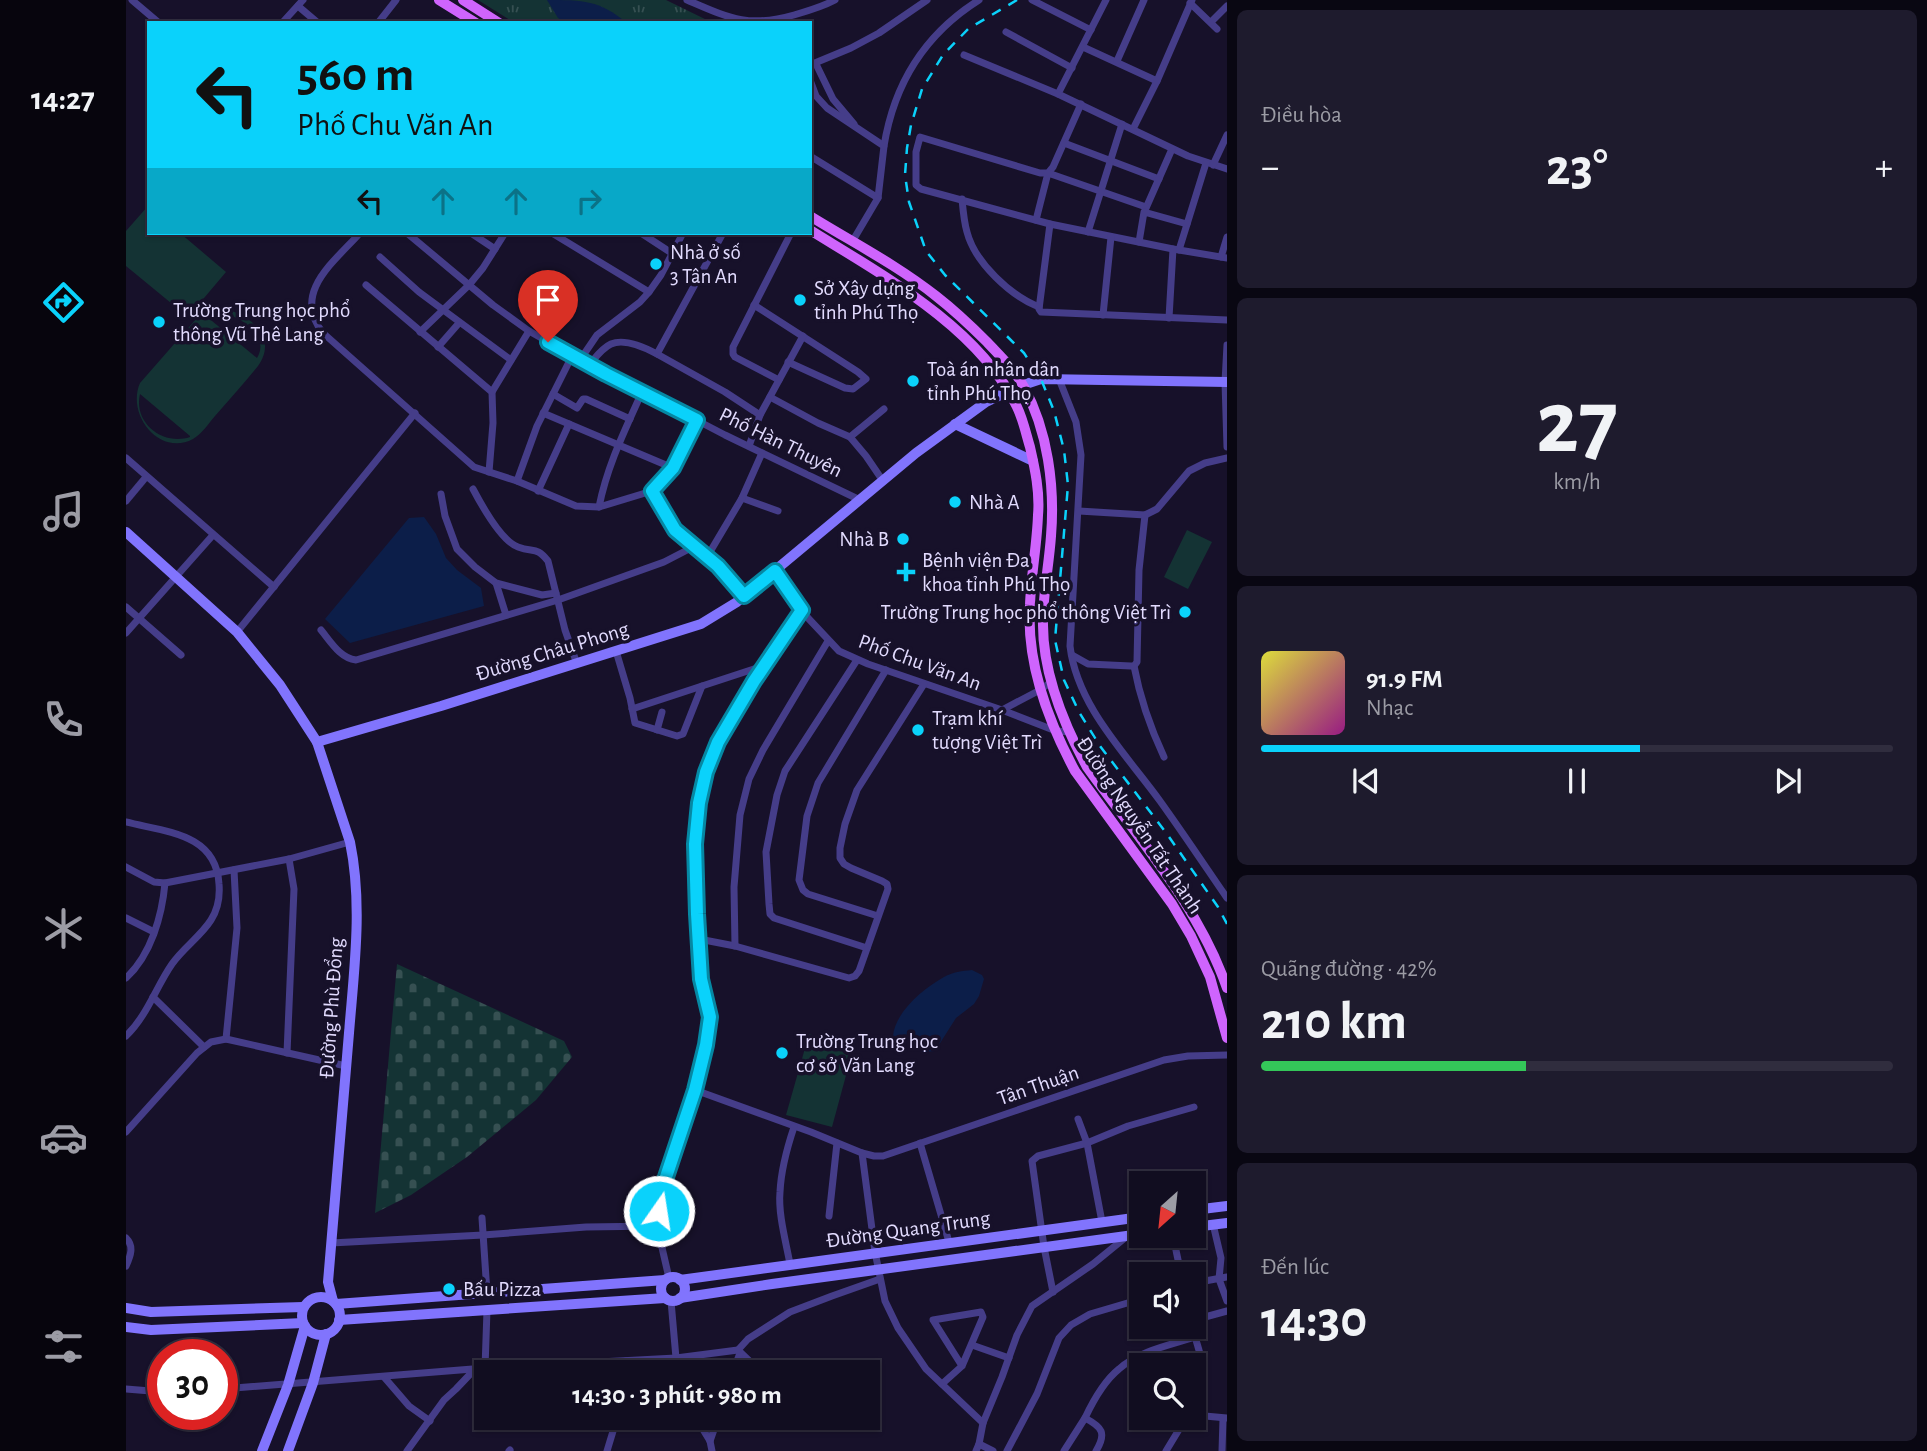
<!DOCTYPE html>
<html lang="vi">
<meta charset="utf-8">
<style>
:root{--surface:#110d20;--page:#1e1b2d;--text:#f1f3f6;--muted:#9c9ca5;--line:#302d3e;--accent:#0ad2fb}
body{margin:0;font-family:"Alegreya Sans",sans-serif;background:var(--page);color:var(--text);height:100vh;display:flex;flex-direction:column;font-size:26px;white-space:nowrap}
*{box-sizing:border-box;margin:0}
p{font-size:23px;color:var(--muted)}
.icon{flex:none;width:38px;height:38px;fill:none;stroke:currentColor;stroke-width:2;stroke-linecap:round;stroke-linejoin:round}
.map{position:relative;flex:1;overflow:hidden}
.drawer{display:flex;flex-direction:column;gap:10px;padding:10px;background:#090712;width:700px}
.drawer>*{flex:none}
.hud{position:absolute;left:21px;top:21px;width:665px;height:214px;border-radius:0px;box-shadow:0 2px 5px #0004,0 0 0 2px var(--line);background:#0ad2fb;color:#111;overflow:hidden}
.needle{width:46px;rotate:207deg}
.tools{position:absolute;left:1003px;top:1171px;display:grid;gap:14px}
.tools a{display:grid;place-items:center;width:77px;height:77px;border-radius:0px;background:var(--surface);box-shadow:0 2px 5px #0004,0 0 0 2px var(--line);font-size:35px}
.speed{position:absolute;left:21px;top:1339px;display:flex;gap:14px;font-size:35px;font-weight:700;text-align:center}
.speed>*{display:grid;place-content:center;width:91px;height:91px;border-radius:50%;background:var(--surface);box-shadow:0 2px 5px #0004,0 0 0 2px var(--line);line-height:1}
.speed .limit{border:10px solid #d22;background:#fff;color:#111}
.pin{position:absolute;display:grid;place-items:center;width:60px;height:60px;color:#fff;margin:-72px -30px;border-radius:50% 50% 50% 0;rotate:-45deg;box-shadow:0 0 7px #0007}
.pin .icon{rotate:45deg}
.me{position:absolute;width:77px;margin:-38px;rotate:13deg;stroke-linejoin:round;filter:drop-shadow(0 0 5px #0008)}
.turn{display:flex;align-items:center;gap:24px;height:147px;padding:0 35px;font-size:32px}
.turn .icon{width:91px;height:91px;stroke-width:2.5}
.turn b{display:block;font-size:49px;line-height:60px}
.lanes{display:flex;align-items:center;height:66px;padding:0 35px;background:#0003;justify-content:center;gap:35px;direction:ltr}
.lanes .off{opacity:.35}
.big{font-size:52px;font-weight:600;line-height:1.1}
.drawer .card{flex:1;display:flex;flex-direction:column;justify-content:center;gap:10px;min-width:0;padding:0 24px;border-radius:10px;background:var(--page)}
.drawer .dial{align-items:center;gap:0}
.dial b{font-size:91px;line-height:1}
.song{display:flex;align-items:center;gap:21px}
.cover{width:84px;height:84px;border-radius:10px;background:linear-gradient(135deg,hsl(60 70% 55%),hsl(310 70% 35%))}
.played{height:7px;border-radius:4px;background:linear-gradient(90deg,var(--accent) 60%,var(--line) 60%)}
.keys{display:flex;justify-content:space-around;direction:ltr}
.heat{display:flex;justify-content:space-between;align-items:center;font-size:38px;direction:ltr}
.charge{height:10px;border-radius:5px;background:linear-gradient(90deg,#34c759 42%,var(--line) 0)}
.trip{position:absolute;left:348px;top:1360px;width:406px;height:70px;border-radius:0px;background:var(--surface);box-shadow:0 2px 5px #0004,0 0 0 2px var(--line);font-weight:600;line-height:70px;text-align:center}
main{display:flex;flex:1;min-height:0}
.tab-bar{display:flex;flex-direction:column;width:126px;justify-content:space-around;align-items:center;background:#07050d;color:var(--muted)}
.tab-bar .icon{width:49px;height:49px}
.tab-bar .on{color:var(--accent)}
.tab-bar b{font-size:32px;color:var(--text)}
.map>svg:first-child{display:block}
</style>
<main>
<nav class="tab-bar">
<b>14:27</b>
<svg class="icon on" aria-label="directions" viewBox="0 0 24 24"><path d="M12 3l9 9-9 9-9-9zM9 14v-3h6M13 9l2 2-2 2"/></svg>
<svg class="icon" aria-label="music" viewBox="0 0 24 24"><path d="M9 18V5l10-2v13"/><circle cx="6" cy="18" r="3"/><circle cx="16" cy="16" r="3"/></svg>
<svg class="icon" aria-label="phone" viewBox="0 0 24 24"><path d="M5 4h4l2 5-3 2q2 4 5 5l2-3 5 2v4C11 20 4 13 5 4z"/></svg>
<svg class="icon" aria-label="climate" viewBox="0 0 24 24"><path d="M12 3v18M4 7l16 10M4 17L20 7"/></svg>
<svg class="icon" aria-label="car" viewBox="0 0 24 24"><path d="M5 17H2v-5l4-1 3-4h7l3 4 3 1v5h-3M9 17h6M6 11h13"/><circle cx="7" cy="17" r="2"/><circle cx="17" cy="17" r="2"/></svg>
<svg class="icon" aria-label="filters" viewBox="0 0 24 24"><path d="M4 7h16M4 17h16"/><circle cx="9" cy="7" r="2"/><circle cx="15" cy="17" r="2"/></svg>
</nav>
<div class="map">
<svg width="1101" height="1451" viewBox="0 0 1101 1451">
<defs>
<pattern id="grass-tufts" width="24" height="20" patternUnits="userSpaceOnUse" patternTransform="scale(1.75)"><rect width="24" height="20" fill="#143334"/><path d="M3 7l-1-3M5 7V3M7 7l1-3M15 17l-1-3M17 17v-4M19 17l1-3" fill="none" stroke="#365052"/></pattern>
<pattern id="cemetery-stones" width="16" height="16" patternUnits="userSpaceOnUse" patternTransform="scale(1.75)"><rect width="16" height="16" fill="#143334"/><path d="M2 7V4a2 2 0 0 1 4 0v3zM10 15v-3a2 2 0 0 1 4 0v3z" fill="#365052"/></pattern>
</defs>
<rect width="100%" height="100%" fill="#17112a"/>
<polygon fill="url(#grass-tufts)" points="352,0 540,0 587,23 389,23"/>
<polygon fill="url(#cemetery-stones)" points="271,964 438,1041 446,1057 410,1100 341,1157 285,1195 249,1213"/>
<g fill="#143334" fill-rule="evenodd">
<polygon points="22,206 23,233 54,233 100,272 62,317 0,266 0,231"/>
<path d="M83 307C113 306 156 333 132 366 118 383 104 399 89 416 83 423 76 434 67 439 34 457 0 415 14 383L77 311ZM94 312C113 316 145 335 131 358L80 316 84 313ZM14 394 64 436V437C37 446 7 423 14 394Z"/>
<polygon points="1061,530 1086,542 1062,589 1038,577"/>
<polygon points="683,1034 728,1046 706,1127 660,1115"/>
</g>
<g fill="#0c1e49">
<path d="M421 0C457 0 473 0 501 23H440L432 18Z"/>
<polygon points="298,517 310,534 320,558 331,570 355,588 358,606 224,643 199,619 283,518"/>
<path d="M846 970 856 975 858 979 853 996 848 1004 830 1018 809 1051 798 1052 767 1036C769 1012 798 988 818 977 827 972 836 971 846 970Z"/>
</g>
<g fill="none" stroke-linecap="round" stroke-linejoin="round">
<g stroke="#453d89" stroke-width="7">
<polyline points="6,0 33,23"/>
<path d="M561 0C603 18 622 28 668 15 682 11 696 7 709 0"/>
<polyline points="906,0 965,30"/>
<polyline points="980,0 932,94 1062,156 1101,169"/>
<polyline points="1064,3 1091,29"/>
<polyline points="172,6 192,23"/>
<polyline points="1085,22 1101,6"/>
<polyline points="156,23 177,0"/>
<polyline points="252,23 270,0"/>
<polyline points="880,32 946,68"/>
<polyline points="957,47 1031,81"/>
<polyline points="838,55 932,94"/>
<polyline points="991,61 1018,0"/>
<polyline points="690,64 707,99 728,124"/>
<polyline points="684,65 725,48 753,33 801,0"/>
<polyline points="684,80 690,96 701,108 758,146 752,198 726,242"/>
<polyline points="955,104 927,167 922,173 914,173 794,137 790,152 790,185 795,189 924,224 1047,249 1101,258"/>
<polyline points="1007,129 1031,81 1066,0"/>
<polyline points="938,143 1033,179"/>
<path d="M758 146C768 84 799 34 853 0"/>
<polyline points="684,156 752,198"/>
<polyline points="1087,165 1101,135"/>
<path d="M836 199C837 210 838 222 841 232 849 263 885 296 913 307"/>
<polyline points="1020,208 1046,149"/>
<polyline points="910,220 922,173 1020,207"/>
<polyline points="924,224 913,309 915,312 1101,320"/>
<polyline points="962,232 996,124"/>
<path d="M234 233C208 262 165 293 197 333L348 467 391 481 450 506 473 507 526 491 549 530 592 566 618 596"/>
<polyline points="281,233 367,305 403,331 442,353 599,435 734,500"/>
<polyline points="345,233 369,249"/>
<polyline points="426,233 523,292"/>
<polyline points="515,233 547,254"/>
<polyline points="1013,242 1018,212 1061,224"/>
<polyline points="1053,250 1080,163"/>
<polyline points="254,257 293,292 385,360"/>
<polyline points="1095,257 1101,237"/>
<polyline points="240,285 366,392 367,423 363,472"/>
<polyline points="628,305 732,372 740,379 727,389 719,388 662,362"/>
<polyline points="977,315 985,237"/>
<polyline points="1043,318 1047,249"/>
<polyline points="294,332 343,285 357,268 379,233"/>
<polyline points="1101,345 1099,382 1101,447"/>
<polyline points="312,347 333,323"/>
<polyline points="531,354 599,392 634,415"/>
<polyline points="454,360 471,335 514,302 523,292 535,275 557,233"/>
<path d="M463 365C469 358 476 348 485 344 499 338 518 347 531 354L597 233"/>
<path d="M933 379 950 422 955 455 944 646C951 706 1000 754 1034 801 1057 833 1079 866 1101 898"/>
<polyline points="653,380 609,357 607,354 607,347 665,233"/>
<polyline points="366,392 403,331"/>
<polyline points="427,394 451,408 457,399 460,399 504,419"/>
<polyline points="644,397 692,423 724,437 740,456 757,481"/>
<polyline points="417,413 547,468"/>
<polyline points="724,437 758,409"/>
<polyline points="623,446 634,415 677,336"/>
<polyline points="0,458 148,587"/>
<polyline points="391,481 411,426 446,356"/>
<path d="M347 489C356 506 375 541 392 547 408 553 410 546 422 561L439 630 451 664"/>
<polyline points="412,491 443,424"/>
<polyline points="526,491 547,468 571,420"/>
<polyline points="315,494 319,516 331,549 349,567 370,583 416,595 430,593"/>
<polyline points="616,498 652,511"/>
<polyline points="0,501 20,477"/>
<path d="M473 507C481 466 499 430 516 392"/>
<polyline points="953,511 1019,515 1031,509 1063,471 1079,463 1101,458"/>
<polyline points="581,557 616,498 636,453"/>
<polyline points="649,571 682,618 713,651 742,664 876,710 914,690 925,682"/>
<polyline points="370,583 380,615"/>
<polyline points="0,607 55,655"/>
<path d="M195 630C205 642 214 658 230 660L432 600 538 562 567 547"/>
<polyline points="111,632 289,413"/>
<polyline points="0,633 87,535"/>
<polyline points="490,651 504,698 509,723 551,736 557,734 559,729 576,686 637,666"/>
<polyline points="946,655 962,664 1005,666 1008,666 1011,662 1013,570 1019,515"/>
<polyline points="731,660 659,771 651,795 640,852 643,904 644,914 648,918 741,948"/>
<path d="M1008 666C1014 698 1024 727 1038 757"/>
<polyline points="506,709 576,686"/>
<polyline points="876,710 930,731 944,732"/>
<polyline points="531,730 536,712"/>
<path d="M0 822C39 832 90 833 93 884 94 896 92 909 85 920 75 936 57 948 46 964 30 987 21 1016 0 1036"/>
<polyline points="0,867 28,882 39,883 163,859 224,842"/>
<polyline points="752,916 682,894 677,890 673,880 681,816 692,783 760,670"/>
<polyline points="0,918 28,932"/>
<polyline points="573,939 609,946 723,978 729,976 733,971 762,889 761,884 756,881 725,868 718,864 714,858 714,848 719,824 731,790 798,684"/>
<polyline points="609,946 608,887 614,815 623,779 637,750 702,641"/>
<path d="M0 978C25 955 36 916 39 883"/>
<polyline points="27,997 78,1047"/>
<polyline points="100,1039 111,928 108,870"/>
<polyline points="161,1053 168,889 163,859"/>
<polyline points="569,1090 685,1132 736,1153 749,1252 759,1301 772,1328 800,1369 857,1423"/>
<polyline points="952,1119 961,1143 976,1222"/>
<polyline points="0,1132 71,1053 85,1042 100,1039 220,1066"/>
<polyline points="794,1143 823,1242"/>
<polyline points="736,1153 748,1156 757,1156 1038,1060 1062,1056 1101,1055"/>
<polyline points="703,1216 711,1143"/>
<polyline points="356,1218 361,1293"/>
<polyline points="1087,1224 1095,1258 1093,1279 1101,1301"/>
<polyline points="1047,1236 1055,1274"/>
<path d="M0 1238C8 1246 5 1255 0 1266"/>
<polyline points="205,1243 357,1235 460,1227 531,1226"/>
<path d="M664 1264C660 1242 652 1214 654 1192 655 1170 661 1148 668 1127"/>
<polyline points="543,1278 531,1226 534,1195 569,1090 580,1045 584,1017 575,979 571,914 569,844 573,803 580,772 592,742 618,696 649,647 676,610"/>
<polyline points="1068,1283 1101,1277"/>
<polyline points="927,1292 918,1247 906,1161 912,1156 961,1143 1002,1126 1068,1107"/>
<polyline points="545,1301 550,1358 549,1372"/>
<polyline points="1068,1320 1101,1311"/>
<path d="M1066 1326C1075 1361 1084 1368 1068 1403"/>
<polyline points="846,1345 883,1358"/>
<polyline points="612,1350 635,1372"/>
<polyline points="500,1361 500,1372"/>
<polyline points="359,1368 361,1310"/>
<polyline points="607,1372 614,1353"/>
<polyline points="258,1377 283,1406 304,1421"/>
<polyline points="816,1384 836,1366 857,1317 855,1312 807,1320 836,1366"/>
<polyline points="0,1389 37,1392"/>
<polyline points="96,1389 359,1368 550,1358 612,1350 622,1339 664,1312 706,1296 754,1279"/>
<polyline points="1068,1415 1101,1418"/>
<polyline points="411,1418 412,1419"/>
<polyline points="570,1418 584,1441 586,1451"/>
<polyline points="584,1441 592,1418"/>
<polyline points="853,1444 867,1451"/>
<polyline points="281,1451 318,1400 330,1389 349,1369"/>
<polyline points="383,1451 384,1450"/>
<polyline points="481,1451 491,1418"/>
<polyline points="850,1451 853,1444 857,1423 876,1377 891,1335 906,1306 967,1264 1000,1237"/>
<polyline points="881,1451 911,1394 933,1338 945,1325 964,1314 1015,1299"/>
<polyline points="938,1451 959,1418"/>
<path d="M970 1451C981 1433 976 1427 959 1418 967 1401 978 1381 993 1369 1013 1351 1044 1345 1069 1337"/>
<polyline points="1040,1451 1060,1418"/>
<polyline points="1096,1451 1097,1419"/>
</g>
<g stroke="#8174fd" stroke-width="10">
<polyline points="897,385 915,379 1101,382"/>
<polyline points="829,424 907,461"/>
<polyline points="0,532 111,632 154,685 191,742 315,706 575,624 611,602 790,453 860,402 883,391"/>
<path d="M191 742 224 842C237 905 228 970 223 1033 216 1116 209 1199 202 1282L207 1301"/>
<polyline points="1068,1210 1101,1206"/>
<polyline points="1068,1227 1101,1223"/>
<circle cx="547" cy="1289" r="12"/>
<polyline points="554,1280 1015,1217"/>
<circle cx="195" cy="1316" r="19"/>
<polyline points="554,1298 646,1284 1015,1234"/>
<polyline points="210,1304 539,1280"/>
<polyline points="0,1308 25,1312 177,1307"/>
<polyline points="213,1320 539,1298"/>
<polyline points="0,1327 25,1330 177,1323"/>
<polyline points="136,1451 162,1385 179,1326"/>
<polyline points="162,1451 187,1383 200,1334"/>
</g>
<g stroke="#cf64fd" stroke-width="10">
<polyline points="313,0 350,23"/>
<polyline points="337,0 373,23"/>
<path d="M684 216C726 242 771 265 810 296 828 310 845 326 861 342 874 356 889 370 898 387 922 431 929 487 925 536 923 565 917 593 917 621 916 672 937 723 961 767 1012 838 1072 905 1101 988"/>
<path d="M684 230C755 274 854 328 891 407 897 419 900 434 904 447 909 469 914 492 912 515 911 545 905 575 904 605 900 663 922 721 949 771L1046 904 1065 936 1084 977 1101 1038"/>
</g>
<polyline stroke="#0ad2fb" stroke-width="2.5" stroke-dasharray="10 9" stroke-linecap="butt" points="891,0 842,29 817,55 796,89 785,125 781,148 779,175 783,202 800,251 819,275 898,353 915,379 928,411 938,450 942,485 929,640 938,680 953,712 974,746 1041,834 1092,907 1101,924"/>
</g>
<g fill="none" stroke-linecap="round" stroke-linejoin="round">
<defs>
<polyline id="route" points="422,342 480,374 571,420 547,468 526,491 549,530 592,566 618,596 649,571 676,610 628,681 592,742 580,772 573,803 569,844 571,914 575,979 584,1017 580,1045 569,1090 534,1195 533,1211"/>
</defs>
<use href="#route" stroke="#0688a3" stroke-width="18"/>
<use href="#route" stroke="#0ad2fb" stroke-width="12"/>
</g>
<g fill="#0ad2fb" stroke="#17112a" stroke-width="2.5">
<circle cx="530" cy="264" r="7"/>
<circle cx="674" cy="300" r="7"/>
<circle cx="33" cy="322" r="7"/>
<circle cx="787" cy="381" r="7"/>
<circle cx="829" cy="502" r="7"/>
<circle cx="777" cy="539" r="7"/>
<path d="M776.5 561.5h7v7h7v7h-7v7h-7v-7h-7v-7h7z"/>
<circle cx="1059" cy="612" r="7"/>
<circle cx="792" cy="730" r="7"/>
<circle cx="656" cy="1053" r="7"/>
<circle cx="323" cy="1289" r="7"/>
</g>
<g text-anchor="middle" stroke-width="7" stroke-linejoin="round" paint-order="stroke">
<g font-size="21" fill="#e2dbfe" stroke="#17112a" text-anchor="start">
<text x="544" y="259">Nhà ở số<tspan x="544" dy="24">3 Tân An</tspan></text>
<text x="688" y="295">Sở Xây dựng<tspan x="688" dy="24">tỉnh Phú Thọ</tspan></text>
<text x="47" y="317">Trường Trung học phổ<tspan x="47" dy="24">thông Vũ Thê Lang</tspan></text>
<text x="801" y="376">Toà án nhân dân<tspan x="801" dy="24">tỉnh Phú Thọ</tspan></text>
<text x="843" y="509">Nhà A</text>
<text x="763" y="546" text-anchor="end">Nhà B</text>
<text x="796" y="567">Bệnh viện Đa<tspan x="796" dy="24">khoa tỉnh Phú Thọ</tspan></text>
<text x="1045" y="619" text-anchor="end">Trường Trung học phổ thông Việt Trì</text>
<text x="806" y="725">Trạm khí<tspan x="806" dy="24">tượng Việt Trì</tspan></text>
<text x="670" y="1048">Trường Trung học<tspan x="670" dy="24">cơ sở Văn Lang</tspan></text>
<text x="337" y="1296">Bấu Pizza</text>
</g>
<g font-size="21" fill="#e2dbfe" stroke="#17112a">
<text transform="translate(655 442) rotate(26)" y="7">Phố Hàn Thuyên</text>
<text transform="translate(426 651) rotate(-17)" y="7">Đường Châu Phong</text>
<text transform="translate(794 662) rotate(20)" y="7">Phố Chu Văn An</text>
<text transform="translate(1014 825) rotate(56)" y="7">Đường Nguyễn Tất Thành</text>
<text transform="translate(205 1008) rotate(-86)" y="7">Đường Phù Đổng</text>
<text transform="translate(912 1085) rotate(-19)" y="7">Tân Thuận</text>
<text transform="translate(782 1229) rotate(-8)" y="7">Đường Quang Trung</text>
</g>
</g>
</svg>
<div class="tools">
<a><svg class="needle" viewBox="-14 -14 28 28"><path d="M0-13l5 13h-10z" fill="#e53935"/><path d="M0 13l5-13h-10z" fill="#9c9ca5"/></svg></a>
<a><svg class="icon" aria-label="sound" viewBox="0 0 24 24"><path d="M4 9h4l5-4v14l-5-4H4zM17 9q2 3 0 6"/></svg></a>
<a><svg class="icon" aria-label="search" viewBox="0 0 24 24"><circle cx="10" cy="10" r="6"/><path d="M15 15l6 6"/></svg></a>
</div>
<div class="speed"><div class="limit">30</div></div>
<div class="pin" style="left:422px;top:342px;background:#d93025"><svg class="icon" aria-label="arrive" viewBox="0 0 24 24"><path d="M6 21V4h12l-3 4 3 4H6"/></svg></div>
<svg class="me" style="left:533px;top:1211px" viewBox="-20 -20 40 40"><circle r="17" fill="#0ad2fb" stroke="#fff" stroke-width="3"/><path d="M0-11L8 9 0 5-8 9z" fill="#fff"/></svg>
<div class="trip">14:30 · 3 phút · 980 m</div>
<div class="hud">
<div class="turn"><svg class="icon" aria-label="left" viewBox="0 0 24 24"><path d="M17 20v-9H6M10 6l-5 5 5 5"/></svg><div><b>560 m</b>Phố Chu Văn An</div></div>
<div class="lanes"><svg class="icon" aria-label="left" viewBox="0 0 24 24"><path d="M17 20v-9H6M10 6l-5 5 5 5"/></svg><svg class="icon off" aria-label="ahead" viewBox="0 0 24 24"><path d="M12 20V5M6 11l6-6 6 6"/></svg><svg class="icon off" aria-label="ahead" viewBox="0 0 24 24"><path d="M12 20V5M6 11l6-6 6 6"/></svg><svg class="icon off" aria-label="right" viewBox="0 0 24 24"><path d="M7 20v-9h11M14 6l5 5-5 5"/></svg></div>
</div>
</div>
<section class="drawer">
<div class="card"><p>Điều hòa</p>
<div class="heat"><a>−</a><b class="big">23°</b><a>+</a></div>
</div>
<div class="card dial"><b>27</b><p>km/h</p></div>
<div class="card">
<div class="song"><i class="cover"></i><div><b>91.9 FM</b><p>Nhạc</p></div></div>
<div class="played"></div>
<div class="keys"><svg class="icon" aria-label="previous" viewBox="0 0 24 24"><path d="M18 5L8 12l10 7zM5 5v14"/></svg><svg class="icon" aria-label="pause" viewBox="0 0 24 24"><path d="M8 5v14M16 5v14"/></svg><svg class="icon" aria-label="next" viewBox="0 0 24 24"><path d="M6 5l10 7-10 7zM19 5v14"/></svg></div>
</div>
<div class="card"><p>Quãng đường · 42%</p><b class="big">210 km</b><div class="charge"></div></div>
<div class="card"><p>Đến lúc</p><b class="big">14:30</b></div>
</section>
</main>
